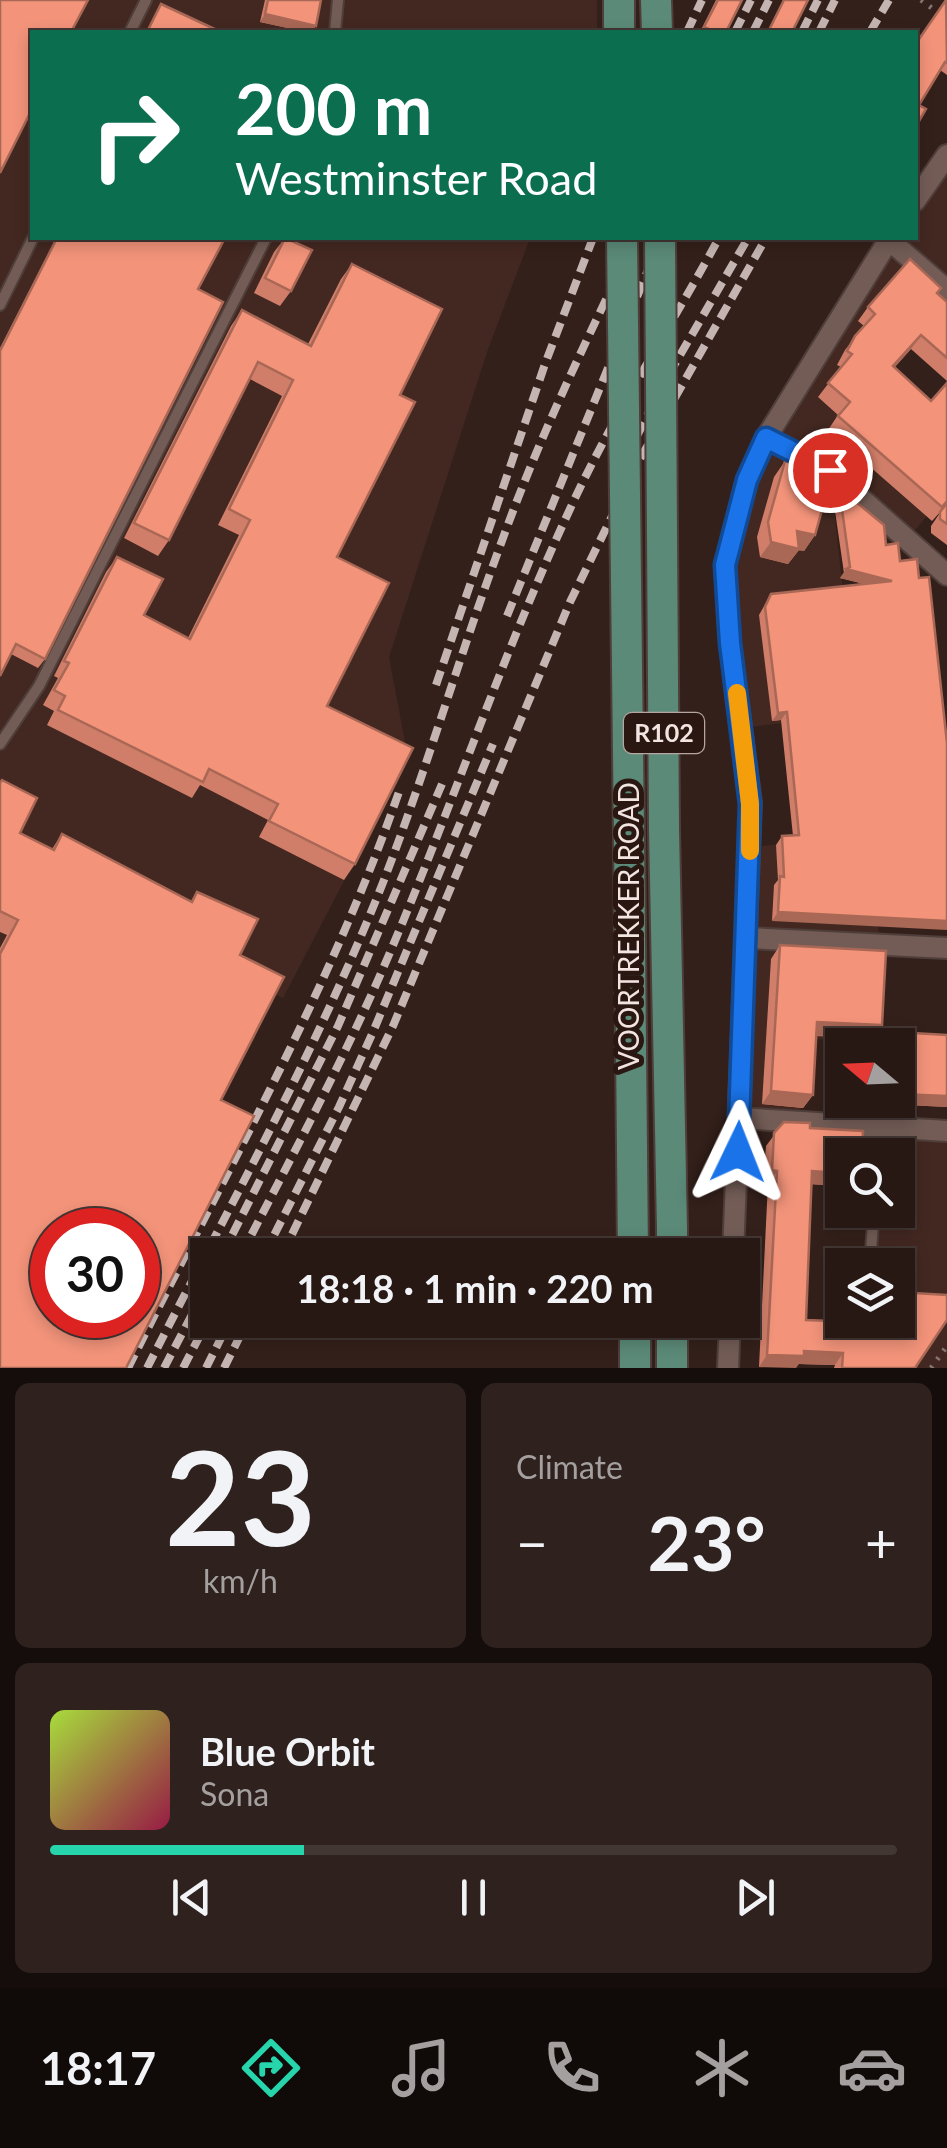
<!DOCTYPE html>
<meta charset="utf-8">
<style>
:root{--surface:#271814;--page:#2f211d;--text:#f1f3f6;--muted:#a4a0a0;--line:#433734;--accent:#27d5ad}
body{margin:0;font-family:Lato,sans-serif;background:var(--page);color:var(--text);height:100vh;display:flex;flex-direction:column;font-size:38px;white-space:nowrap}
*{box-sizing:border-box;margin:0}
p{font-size:32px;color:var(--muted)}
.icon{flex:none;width:55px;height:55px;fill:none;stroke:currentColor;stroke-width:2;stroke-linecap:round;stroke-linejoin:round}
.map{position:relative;height:1368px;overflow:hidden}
.drawer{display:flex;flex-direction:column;gap:15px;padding:15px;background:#150d0b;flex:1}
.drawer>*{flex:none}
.banner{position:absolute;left:30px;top:30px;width:888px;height:210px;border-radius:0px;box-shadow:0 5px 15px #0003,0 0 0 2px var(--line);background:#0b6e4f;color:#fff;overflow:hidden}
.needle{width:65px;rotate:289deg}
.buttons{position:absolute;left:825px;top:1028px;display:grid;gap:20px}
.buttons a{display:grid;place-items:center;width:90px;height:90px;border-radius:0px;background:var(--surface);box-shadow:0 5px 15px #0003,0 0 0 2px var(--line);font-size:50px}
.speed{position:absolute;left:30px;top:1208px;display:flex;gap:20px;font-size:50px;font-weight:700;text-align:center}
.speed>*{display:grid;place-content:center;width:130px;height:130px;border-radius:50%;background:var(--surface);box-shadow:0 5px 15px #0003,0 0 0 2px var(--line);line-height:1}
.speed .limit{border:15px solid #d22;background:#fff;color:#111}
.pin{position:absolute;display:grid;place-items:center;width:85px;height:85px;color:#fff;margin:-42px;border:5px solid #fff;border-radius:50%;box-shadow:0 2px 10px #0007}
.me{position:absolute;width:110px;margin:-55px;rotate:2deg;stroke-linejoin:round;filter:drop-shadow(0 0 8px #0008)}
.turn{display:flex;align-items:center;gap:35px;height:210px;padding:0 40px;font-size:45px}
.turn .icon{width:130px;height:130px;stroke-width:2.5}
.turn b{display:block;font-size:70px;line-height:85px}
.big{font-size:75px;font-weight:700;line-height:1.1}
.drawer .widget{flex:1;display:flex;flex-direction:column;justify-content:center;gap:15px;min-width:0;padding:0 35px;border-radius:15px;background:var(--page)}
.drawer .dial{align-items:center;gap:0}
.dial b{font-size:130px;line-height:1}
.song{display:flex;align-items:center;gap:30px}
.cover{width:120px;height:120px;border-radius:15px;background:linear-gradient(135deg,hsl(80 70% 55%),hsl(340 70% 35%))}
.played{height:10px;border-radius:5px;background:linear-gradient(90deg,var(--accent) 30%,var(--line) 30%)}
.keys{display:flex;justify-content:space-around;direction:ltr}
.heat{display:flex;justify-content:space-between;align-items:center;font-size:55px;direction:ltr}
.drawer .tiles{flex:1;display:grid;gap:15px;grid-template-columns:1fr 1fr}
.widget:last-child{grid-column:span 2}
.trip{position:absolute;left:190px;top:1238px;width:570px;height:100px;border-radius:0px;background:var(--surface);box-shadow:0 5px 15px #0003,0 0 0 2px var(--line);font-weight:700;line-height:100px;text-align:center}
.tabs{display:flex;height:160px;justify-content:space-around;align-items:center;background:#100a08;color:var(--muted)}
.tabs .icon{width:70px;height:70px}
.tabs .current{color:var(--accent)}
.tabs b{font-size:45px;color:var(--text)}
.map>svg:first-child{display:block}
</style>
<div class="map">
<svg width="947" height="1368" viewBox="0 0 947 1368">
<rect width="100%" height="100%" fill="#34201b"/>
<g fill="#432821" fill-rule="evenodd">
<path d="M0 0H597V32H32V238H530L487 352 389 657 408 758 283 998 273 993 211 1115 123 1368H0ZM52 1230H138V1315H52Z"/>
<polygon points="947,168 947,290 881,376 947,492 906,541 830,471 856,714 742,728 725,565 747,480 890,238 915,238 915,201"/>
<polygon points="868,836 880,944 874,1041 804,1039 800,1123 739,1118 750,847"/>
<polygon points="881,1127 947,1131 947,1368 838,1368 844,1320 898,1320 898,1265 870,1265 874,1210 898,1210 898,1155 878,1155"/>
</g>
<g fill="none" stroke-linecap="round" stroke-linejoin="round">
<defs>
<g id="lane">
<polyline points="130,32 146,0"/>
<polyline points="335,32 338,0"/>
<polyline points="0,305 33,238"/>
<polyline points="0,744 39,686 266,238"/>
<polyline points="878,1155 881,1127"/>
<polyline points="870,1265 874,1210"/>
</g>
<g id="street">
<polyline points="915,201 947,155"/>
<polyline points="889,240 947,290"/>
<polyline points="766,438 829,470 947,575"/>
<polyline points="747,938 947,948"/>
<polyline points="739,1118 947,1131"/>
<polyline points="733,1255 751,803 730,643 725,565 747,480 766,438 890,238"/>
<polyline points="728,1368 730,1320"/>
</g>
<g id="primary">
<polyline points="619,0 619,32"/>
<polyline points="656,0 657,32"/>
<polyline points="629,837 633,1255"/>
<polyline points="672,1228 672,1255"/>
<polyline points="635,1320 635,1368"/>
<polyline points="672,1320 672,1368"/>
</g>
</defs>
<use href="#lane" stroke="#4f3e3a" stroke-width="14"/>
<use href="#street" stroke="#4f3e3a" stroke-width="24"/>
<use href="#primary" stroke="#4f3e3a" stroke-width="34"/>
<g stroke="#857470" stroke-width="5" stroke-dasharray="2.5 8" stroke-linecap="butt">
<polyline points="921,0 937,12"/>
<polyline points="931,1368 947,1346"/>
</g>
<use href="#lane" stroke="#735c56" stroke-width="10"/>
<use href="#street" stroke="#735c56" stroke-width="20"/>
<use href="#primary" stroke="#5b8a78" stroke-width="30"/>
<g stroke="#c5b5b2" stroke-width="8" stroke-dasharray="15 8" stroke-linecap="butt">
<polyline points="687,32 702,0"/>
<polyline points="735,32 751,0"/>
<polyline points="753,32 769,0"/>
<polyline points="802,32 818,0"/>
<polyline points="819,32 835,0"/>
<polyline points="870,32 889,0"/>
<polyline points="637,436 661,388 748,238"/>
<polyline points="507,616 661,238"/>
<polyline points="436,685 545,364 593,238"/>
<polyline points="222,1255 338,1026 442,784"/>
<path d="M241 1255C293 1154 347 1054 391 950 453 804 503 653 570 509 613 415 670 328 719 238"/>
<polyline points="264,1255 339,1107 373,1032 493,744"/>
<polyline points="282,1255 393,1026 570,602 640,459 766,238"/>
<path d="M128 1368C223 1177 330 991 400 789"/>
<path d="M147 1368C228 1209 316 1052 382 885 425 775 458 660 499 549 537 442 586 340 636 238"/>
<polyline points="164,1368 208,1284"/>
<polyline points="183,1368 208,1320"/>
<polyline points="206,1368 230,1320"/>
<polyline points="224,1368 248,1320"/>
</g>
<defs>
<g id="primary-bridge">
<polyline points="622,238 629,837"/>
<polyline points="660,238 664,829 672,1228"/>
</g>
</defs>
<use href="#primary-bridge" stroke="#4f3e3a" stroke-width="34" stroke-linecap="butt"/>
<use href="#primary-bridge" stroke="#5b8a78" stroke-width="30"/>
</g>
<g fill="#d07e69">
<polygon points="265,0 321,0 316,26 311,32 306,32 260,22"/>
<polygon points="716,0 742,0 726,32 700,32"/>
<polygon points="947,0 947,75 940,70 919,105 915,45"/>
<polygon points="56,238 225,238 198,289 45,659 38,668 11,654 0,676 0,348"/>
<polygon points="285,238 291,291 280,306 254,293 274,252"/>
<polygon points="352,264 400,395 337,557 327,706 355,864 344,880 259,837 268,820 200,785 192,798 47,725 54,711 43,705 58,678 54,676 106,572 117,557 144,615 188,638 239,535 218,525 282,396 250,379 169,540 158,556 124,538 231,326 242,310 308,344 341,279"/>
<polygon points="937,293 947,302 947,381 911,349 894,368 931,401 947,383 947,545 931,533 931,526 942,510 932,521 828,430 838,415 818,397 841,367 837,365 845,350 864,326 858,321 868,307"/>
<polygon points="785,461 815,535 804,551 799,550 788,564 760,557 757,537 774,477"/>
<polygon points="839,488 900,561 919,578 947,743 772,921 774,885 778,880 776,845 782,836 793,836 781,720 772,721 759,615 771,594 864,584 840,578 844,573 833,497"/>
<polygon points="0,782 20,833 52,849 62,834 191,901 197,892 0,1368 0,948 7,935 0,932"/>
<polygon points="780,945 886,951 882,1025 878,1031 947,1035 947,1107 868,1103 868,1100 898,1100 898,1045 871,1045 873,1039 816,1036 813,1095 803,1108 762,1104 771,959"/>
<polygon points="784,1122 810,1128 842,1155 842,1186 812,1184 806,1320 852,1321 898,1320 915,1368 834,1368 835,1365 799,1364 759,1367 768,1183 763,1182 766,1146"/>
</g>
<g fill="#a96755">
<polygon points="265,14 316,26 311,32 306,32 260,22"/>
<polygon points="921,335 911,349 883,380 893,366"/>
<polygon points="797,531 815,535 804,551 799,550 788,564 760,557 771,542"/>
<polygon points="846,569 892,581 886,589 840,578"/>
<polygon points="787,712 781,720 772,721 778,713"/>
<polygon points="778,912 947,921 947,930 772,921"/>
<polygon points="817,1022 882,1025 873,1039 808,1035"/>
<polygon points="771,1091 813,1095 803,1108 762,1104"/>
<polygon points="898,1094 947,1096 947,1107 868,1103 870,1100 898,1100"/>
<polygon points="772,1170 777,1171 768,1183 763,1182"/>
<polygon points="812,1171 842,1173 842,1186 804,1184"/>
<polygon points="467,1320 600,1320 593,1329 463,1326"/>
<polygon points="804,1351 843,1353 835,1365 799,1364 796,1368 759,1367 767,1355"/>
</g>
<g fill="#f2937a" stroke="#a96755" stroke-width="2.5" fill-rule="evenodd">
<polygon points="0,0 88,0 71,32 32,32 32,109 0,173"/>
<polygon points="268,0 321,0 316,26 265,14"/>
<polygon points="718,0 742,0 726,32 716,32 704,27"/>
<polygon points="784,0 808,0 792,32 768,32"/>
<polygon points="946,0 947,63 945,62 919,105 926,109 915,128 915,45"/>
<polygon points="161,4 221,32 147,32"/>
<polygon points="57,238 225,238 198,289 223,302 45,659 16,644 0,676 0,351"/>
<polygon points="285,238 312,250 291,291 265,278"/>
<polygon points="910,259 941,288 937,293 947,302 947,358 921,335 893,366 931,401 947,383 947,501 942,507 838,416 850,402 828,383 852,354 847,351 855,336 875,314 868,307"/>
<polygon points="352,264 442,309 400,395 415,402 337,557 389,583 327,706 413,748 355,864 269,821 278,804 209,769 203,782 58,710 65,696 54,690 69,663 64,661 117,557 163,579 144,615 190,639 250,520 229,509 293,380 258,362 169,540 134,523 242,310 311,346"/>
<polygon points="785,461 832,474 815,535 797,531 799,549 771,542 768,522"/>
<polygon points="839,488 884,525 886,545 898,543 900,561 917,559 919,578 929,577 947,743 947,921 778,912 780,876 784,877 782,836 799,835 787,712 778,713 765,607 771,594 892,581 846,569 850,567"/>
<polygon points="947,503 947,524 940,519 940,512"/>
<path d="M2 780 37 798 20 833 54 850 62 834 192 902 197 892 258 919 240 955 284 977 221 1100 254 1116 126 1368H0V954L18 920 0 911V783ZM52 1230H138V1315H52Z"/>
<polygon points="780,945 886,951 882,1025 817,1022 813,1095 771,1091"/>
<polygon points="878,1031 947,1035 947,1096 898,1094 898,1045 877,1045"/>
<polygon points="784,1122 810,1123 810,1128 863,1131 862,1155 842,1155 842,1173 812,1171 806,1320 860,1322 860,1320 898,1320 898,1292 947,1295 947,1320 915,1368 842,1368 843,1353 804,1351 804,1356 767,1355 777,1171 772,1170 774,1133"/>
</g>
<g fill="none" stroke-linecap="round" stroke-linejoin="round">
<defs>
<polyline id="route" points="738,1152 750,804 730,643 725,565 747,480 766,438 830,470"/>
</defs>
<use href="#route" stroke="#114b97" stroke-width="25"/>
<use href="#route" stroke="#1a73e8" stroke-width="18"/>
<polyline stroke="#f59e0b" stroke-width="18" points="737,693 750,804 750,851"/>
</g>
<g text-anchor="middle" stroke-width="10" stroke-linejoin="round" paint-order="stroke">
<rect fill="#2a1712" stroke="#b6a6a3" stroke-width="2.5" x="624" y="713" width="80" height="40" rx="8"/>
<g font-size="25" font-weight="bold" fill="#f2e4e1">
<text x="664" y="742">R102</text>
</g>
<g font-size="28" fill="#f2e4e1" stroke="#2a1712">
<text transform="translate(629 926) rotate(-90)" y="10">VOORTREKKER ROAD</text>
</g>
</g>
</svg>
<div class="buttons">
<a><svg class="needle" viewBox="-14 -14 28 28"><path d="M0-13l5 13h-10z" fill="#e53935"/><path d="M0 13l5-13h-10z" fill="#a4a0a0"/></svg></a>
<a><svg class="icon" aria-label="search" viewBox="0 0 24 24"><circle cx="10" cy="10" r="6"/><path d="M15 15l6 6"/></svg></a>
<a><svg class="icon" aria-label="layers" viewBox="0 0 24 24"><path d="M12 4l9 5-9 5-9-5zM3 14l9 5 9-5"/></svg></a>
</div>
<div class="speed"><div class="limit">30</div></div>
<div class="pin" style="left:830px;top:470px;background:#d93025"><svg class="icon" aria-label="arrive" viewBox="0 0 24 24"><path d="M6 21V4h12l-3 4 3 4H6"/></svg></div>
<svg class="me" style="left:738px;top:1152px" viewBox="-20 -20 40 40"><path d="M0-17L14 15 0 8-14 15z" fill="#1a73e8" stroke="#fff" stroke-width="4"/></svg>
<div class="trip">18:18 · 1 min · 220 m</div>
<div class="banner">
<div class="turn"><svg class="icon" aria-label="right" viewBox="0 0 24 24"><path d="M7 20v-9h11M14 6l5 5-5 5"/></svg><div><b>200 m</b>Westminster Road</div></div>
</div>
</div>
<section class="drawer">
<div class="tiles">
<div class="widget dial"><b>23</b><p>km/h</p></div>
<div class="widget"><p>Climate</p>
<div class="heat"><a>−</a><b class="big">23°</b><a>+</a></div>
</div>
<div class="widget">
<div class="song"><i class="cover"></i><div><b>Blue Orbit</b><p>Sona</p></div></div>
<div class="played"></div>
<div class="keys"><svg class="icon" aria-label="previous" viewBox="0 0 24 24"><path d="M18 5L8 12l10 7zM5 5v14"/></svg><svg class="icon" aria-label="pause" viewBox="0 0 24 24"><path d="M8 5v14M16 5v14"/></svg><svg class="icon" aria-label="next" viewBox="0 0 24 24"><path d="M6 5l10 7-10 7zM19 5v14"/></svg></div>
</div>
</div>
</section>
<nav class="tabs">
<b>18:17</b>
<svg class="icon current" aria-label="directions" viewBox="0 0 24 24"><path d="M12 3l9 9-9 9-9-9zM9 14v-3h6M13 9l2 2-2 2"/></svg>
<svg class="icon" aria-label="music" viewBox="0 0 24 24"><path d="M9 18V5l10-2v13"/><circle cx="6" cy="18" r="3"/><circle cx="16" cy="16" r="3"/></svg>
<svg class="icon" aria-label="phone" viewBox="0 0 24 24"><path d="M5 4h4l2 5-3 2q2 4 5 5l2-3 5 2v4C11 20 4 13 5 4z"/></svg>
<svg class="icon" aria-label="climate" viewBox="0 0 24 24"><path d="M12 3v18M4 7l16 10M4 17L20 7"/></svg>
<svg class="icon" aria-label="car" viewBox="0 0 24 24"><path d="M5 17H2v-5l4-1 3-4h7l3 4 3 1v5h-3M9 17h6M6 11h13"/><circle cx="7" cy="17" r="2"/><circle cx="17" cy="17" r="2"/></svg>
</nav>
